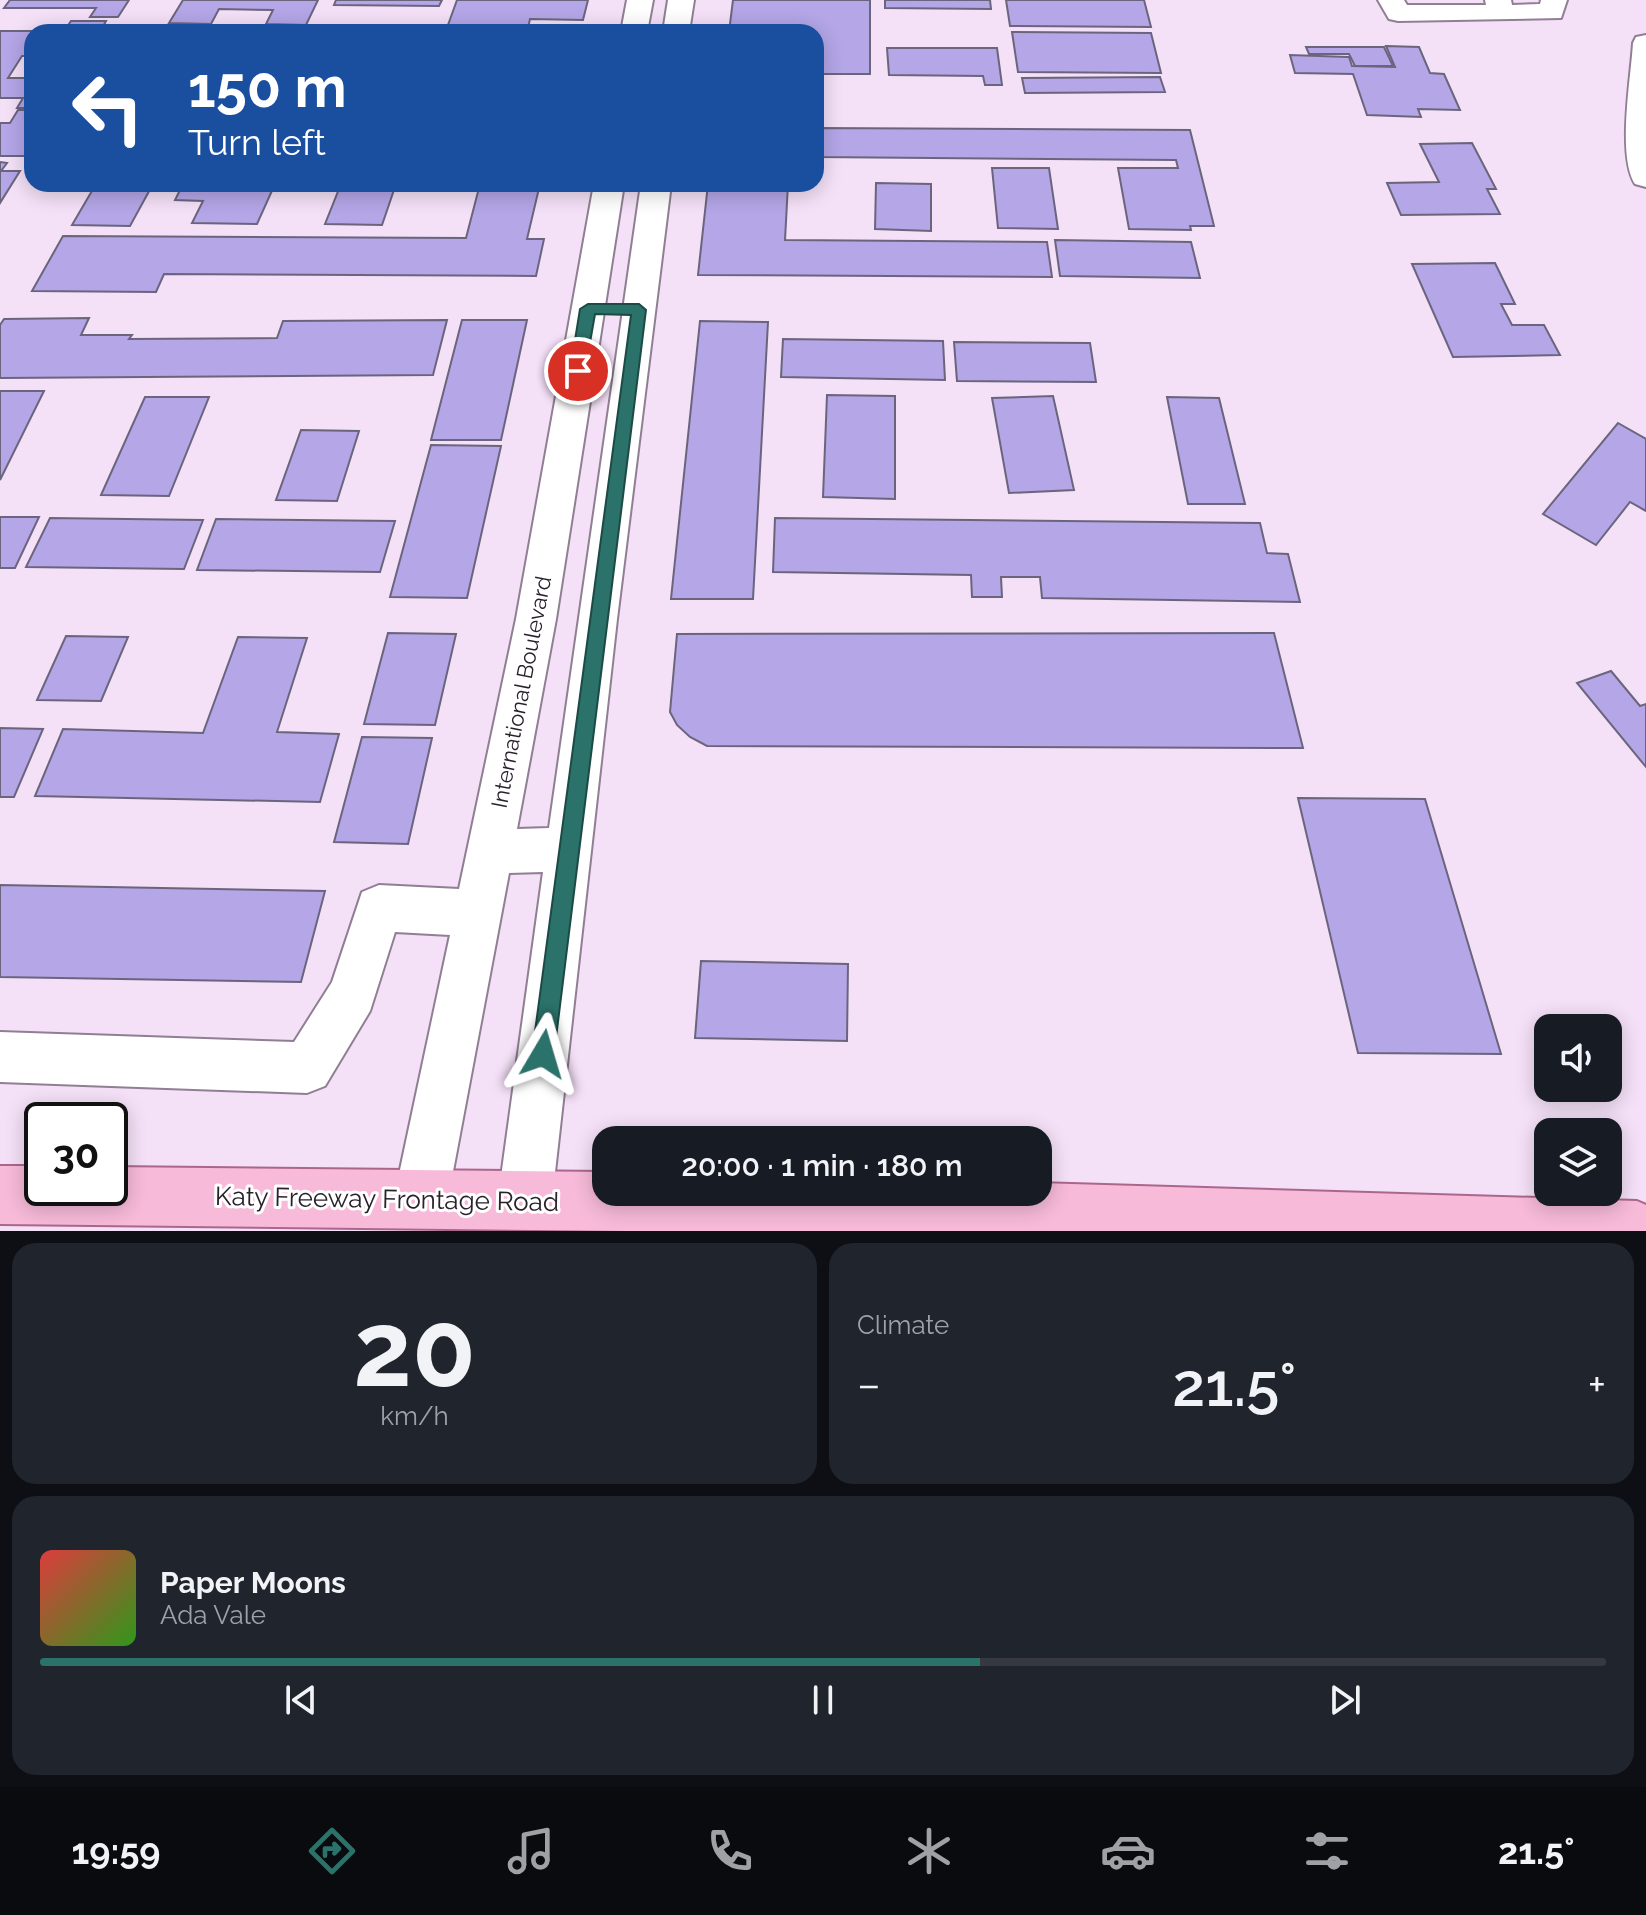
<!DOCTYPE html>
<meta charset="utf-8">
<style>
:root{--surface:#171b24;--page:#20242c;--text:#f1f3f6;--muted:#9ea1a6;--line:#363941;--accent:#2b726a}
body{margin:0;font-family:Raleway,sans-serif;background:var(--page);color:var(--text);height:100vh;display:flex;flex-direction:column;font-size:30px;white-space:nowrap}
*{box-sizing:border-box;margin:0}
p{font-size:26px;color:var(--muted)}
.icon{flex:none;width:44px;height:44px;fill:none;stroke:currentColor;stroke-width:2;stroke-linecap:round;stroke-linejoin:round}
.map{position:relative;height:1231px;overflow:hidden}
.side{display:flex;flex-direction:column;gap:12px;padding:12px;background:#0d0f14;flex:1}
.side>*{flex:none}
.banner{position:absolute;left:24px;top:24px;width:800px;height:168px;border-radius:24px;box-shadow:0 4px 20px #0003;background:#1a4fa0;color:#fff;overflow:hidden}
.tools{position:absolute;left:1534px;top:1014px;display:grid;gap:16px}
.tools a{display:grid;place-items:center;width:88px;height:88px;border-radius:16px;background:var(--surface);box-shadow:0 4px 20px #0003;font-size:40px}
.speed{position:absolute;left:24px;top:1102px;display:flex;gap:16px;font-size:40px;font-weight:700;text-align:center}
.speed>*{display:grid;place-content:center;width:104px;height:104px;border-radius:50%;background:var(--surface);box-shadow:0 4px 20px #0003;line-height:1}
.speed .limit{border:4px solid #111;border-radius:12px;background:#fff;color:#111}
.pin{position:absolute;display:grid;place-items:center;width:68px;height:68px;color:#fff;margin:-34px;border:4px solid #fff;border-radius:50%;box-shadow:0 2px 8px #0007}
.me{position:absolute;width:88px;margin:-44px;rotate:7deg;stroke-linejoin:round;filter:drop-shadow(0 0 6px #0008)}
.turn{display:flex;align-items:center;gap:28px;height:168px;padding:0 32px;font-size:36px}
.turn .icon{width:104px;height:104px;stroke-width:2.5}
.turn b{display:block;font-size:56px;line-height:68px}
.big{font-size:60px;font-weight:600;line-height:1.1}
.side .card{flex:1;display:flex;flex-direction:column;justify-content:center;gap:12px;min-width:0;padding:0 28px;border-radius:24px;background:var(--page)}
.side .dial{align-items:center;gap:0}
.dial b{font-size:104px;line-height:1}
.song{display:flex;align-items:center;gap:24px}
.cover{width:96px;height:96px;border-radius:12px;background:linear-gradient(135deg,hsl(0 70% 55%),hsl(110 70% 35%))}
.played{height:8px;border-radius:4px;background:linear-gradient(90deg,var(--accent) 60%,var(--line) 60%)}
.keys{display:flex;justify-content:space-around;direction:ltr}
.heat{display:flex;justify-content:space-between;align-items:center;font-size:44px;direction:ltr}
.side .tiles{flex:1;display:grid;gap:12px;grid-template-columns:1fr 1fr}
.card:last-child{grid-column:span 2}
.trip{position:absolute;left:592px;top:1126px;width:460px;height:80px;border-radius:24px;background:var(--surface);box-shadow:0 4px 20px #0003;font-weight:600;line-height:80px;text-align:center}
.dock{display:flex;height:128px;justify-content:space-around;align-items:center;background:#090b0e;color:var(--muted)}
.dock .icon{width:56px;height:56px}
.dock .selected{color:var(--accent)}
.dock b{font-size:36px;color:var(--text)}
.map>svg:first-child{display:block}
</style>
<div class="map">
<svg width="1646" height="1231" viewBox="0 0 1646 1231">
<rect width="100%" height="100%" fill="#f4e0f7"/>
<g fill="#b4a6e7" stroke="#6a657d" stroke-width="2">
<polygon points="10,0 129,0 118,17 90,17 96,8 4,8"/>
<polygon points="183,0 318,0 306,25 266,24 273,10 219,9 211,24 169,23"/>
<polygon points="336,0 442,0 439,6 334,5"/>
<polygon points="457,0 588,0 583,20 530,19 527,32 496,32 498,26 448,25"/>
<polygon points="733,0 870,0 870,74 816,74 816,32 729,32"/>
<polygon points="885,0 990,0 991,9 885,8"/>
<polygon points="1006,0 1144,0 1151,27 1010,26"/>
<polygon points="71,21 106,21 100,32 32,32 32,56 22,56 8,78 32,78 32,108 17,108 23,98 0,98 0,31 64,31"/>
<polygon points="1012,32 1151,33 1161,73 1018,72"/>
<polygon points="1386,46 1419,47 1430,73 1444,74 1460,110 1418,109 1421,117 1367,115 1353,74 1295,73 1290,55 1349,57 1352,66 1395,67"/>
<polygon points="1306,47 1384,47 1393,66 1355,66 1349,54 1309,54"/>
<polygon points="887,48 997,48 1002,85 985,85 983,76 889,75"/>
<polygon points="1160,77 1165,92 1025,93 1022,78"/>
<polygon points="18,110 32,110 32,150 29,156 0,156 0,123 10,123"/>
<polygon points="816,128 1190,130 1214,226 1190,226 1191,230 1129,229 1118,168 1178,168 1176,160 816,157"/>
<polygon points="1472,143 1496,189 1487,189 1500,214 1401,215 1387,183 1439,182 1420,144"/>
<polygon points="0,162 7,163 1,171 20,171 0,203"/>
<polygon points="992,168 1049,168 1058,229 998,228"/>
<polygon points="876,183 931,184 931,231 875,229"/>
<polygon points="96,184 153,184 130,226 72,225"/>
<polygon points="183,184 275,184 257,224 192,223 203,201 175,200"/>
<polygon points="341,184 396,184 382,225 325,224"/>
<polygon points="480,184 540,184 527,239 544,239 536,276 164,274 156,292 32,291 63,236 466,238"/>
<polygon points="708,184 788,184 785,240 1047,242 1052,277 698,275"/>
<polygon points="1055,240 1191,242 1200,278 1060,276"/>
<polygon points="1495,263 1515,304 1501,304 1512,325 1544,325 1560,355 1453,357 1412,264"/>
<polygon points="89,318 81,335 132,335 129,339 277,338 283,321 447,320 433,375 0,378 0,325 4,319"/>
<polygon points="462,320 527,320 501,440 431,440"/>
<polygon points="700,321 768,322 753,599 671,599"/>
<polygon points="783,339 943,341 945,380 781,377"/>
<polygon points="954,342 1090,343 1096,382 957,381"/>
<polygon points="0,391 44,391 0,480"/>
<polygon points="827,395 895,396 895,499 823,497"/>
<polygon points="1053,396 1074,490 1009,493 992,398"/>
<polygon points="145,397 209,397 169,496 101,495"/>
<polygon points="1167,397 1219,398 1245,504 1188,504"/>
<polygon points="1618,423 1646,439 1646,511 1630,502 1596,545 1543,514"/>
<polygon points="301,430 359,431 337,501 276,500"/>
<polygon points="431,445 501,446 467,598 390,597"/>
<polygon points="0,517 39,517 15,568 0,568"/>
<polygon points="50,518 203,520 184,569 26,567"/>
<polygon points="775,518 1260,523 1267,553 1288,554 1300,602 1042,598 1040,577 1001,577 1002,597 972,597 971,575 773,572"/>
<polygon points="216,519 395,521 380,572 197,570"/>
<polygon points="388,633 456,634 435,725 364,724"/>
<polygon points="1274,633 1303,748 707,746 690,737 677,725 670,712 677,634"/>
<polygon points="66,636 128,637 101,701 37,700"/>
<polygon points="238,637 307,638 277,732 339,734 320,802 35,796 63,729 203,733"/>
<polygon points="1611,671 1640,706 1646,704 1646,767 1577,683"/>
<polygon points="0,728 43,729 14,797 0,797"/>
<polygon points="362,737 432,738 408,844 334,842"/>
<polygon points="1298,798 1425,799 1501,1054 1358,1053"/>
<polygon points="0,885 325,891 301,982 0,977"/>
<polygon points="701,961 848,964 847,1041 695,1038"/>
</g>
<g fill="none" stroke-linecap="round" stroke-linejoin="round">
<defs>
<g id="minor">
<polygon points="627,0 653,0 647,32 621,32"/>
<polygon points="668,0 694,0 689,32 663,32"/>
<polygon points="1378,0 1404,0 1407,5 1486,5 1485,0 1511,0 1512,5 1540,4 1541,0 1567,0 1561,18 1398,21 1389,19"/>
<path d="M1646 35V187L1635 184C1617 155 1631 78 1633 43L1636 37Z"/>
<polygon points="594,184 624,184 556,619 517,829 549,828 641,184 671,184 617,619 552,1199 544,1218 525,1226 506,1218 498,1199 543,872 509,873 448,1198 440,1217 421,1225 402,1217 394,1198 450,935 395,932 370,1011 325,1086 307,1093 0,1082 0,1032 294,1042 332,982 362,892 379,885 459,889 516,619"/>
</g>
<polygon id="major" points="0,1166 42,1166 42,1188 110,1188 110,1167 606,1172 606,1192 1038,1192 1038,1183 1637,1201 1646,1205 1646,1231 627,1231 0,1224"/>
</defs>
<use href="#minor" stroke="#907e93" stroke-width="4"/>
<use href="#major" stroke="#ab678b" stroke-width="4"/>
<use href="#minor" fill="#fff" fill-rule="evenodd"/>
<use href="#major" fill="#f7bad9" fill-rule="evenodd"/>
</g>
<polygon fill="#2b726a" stroke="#1c4a45" stroke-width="2" points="588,304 639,304 646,310 554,1054 551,1062 543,1065 535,1062 532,1054 631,315 595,314 585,371 578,377 570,371 580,309"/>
<g text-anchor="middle" stroke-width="6" stroke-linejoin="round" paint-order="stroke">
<g font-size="22" fill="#29222b" stroke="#fff">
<text transform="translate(521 692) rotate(-79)" y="8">International Boulevard</text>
</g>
<g font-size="26" fill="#29222b" stroke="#fff">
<text transform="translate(387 1199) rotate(1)" y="9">Katy Freeway Frontage Road</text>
</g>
</g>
</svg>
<div class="tools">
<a><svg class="icon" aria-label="sound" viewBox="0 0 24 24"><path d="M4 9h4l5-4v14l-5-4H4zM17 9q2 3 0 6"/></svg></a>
<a><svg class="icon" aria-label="layers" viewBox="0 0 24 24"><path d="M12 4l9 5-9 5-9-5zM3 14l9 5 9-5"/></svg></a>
</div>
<div class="speed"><div class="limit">30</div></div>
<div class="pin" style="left:578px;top:371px;background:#d93025"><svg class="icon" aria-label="arrive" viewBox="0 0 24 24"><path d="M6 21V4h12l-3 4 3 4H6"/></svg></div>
<svg class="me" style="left:543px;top:1054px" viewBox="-20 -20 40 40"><path d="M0-17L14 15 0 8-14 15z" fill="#2b726a" stroke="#fff" stroke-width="4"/></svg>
<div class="trip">20:00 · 1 min · 180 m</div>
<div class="banner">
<div class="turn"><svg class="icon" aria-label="left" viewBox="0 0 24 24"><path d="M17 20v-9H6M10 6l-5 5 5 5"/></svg><div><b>150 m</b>Turn left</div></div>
</div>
</div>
<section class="side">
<div class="tiles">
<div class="card dial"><b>20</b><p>km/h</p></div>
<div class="card"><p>Climate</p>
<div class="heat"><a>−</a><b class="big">21.5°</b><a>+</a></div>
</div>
<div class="card">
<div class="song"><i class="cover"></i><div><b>Paper Moons</b><p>Ada Vale</p></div></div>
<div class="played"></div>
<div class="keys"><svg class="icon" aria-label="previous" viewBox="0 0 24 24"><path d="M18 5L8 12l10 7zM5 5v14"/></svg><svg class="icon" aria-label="pause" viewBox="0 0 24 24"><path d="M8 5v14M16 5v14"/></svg><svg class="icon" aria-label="next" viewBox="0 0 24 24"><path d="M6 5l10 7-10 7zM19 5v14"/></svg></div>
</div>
</div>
</section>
<nav class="dock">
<b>19:59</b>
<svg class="icon selected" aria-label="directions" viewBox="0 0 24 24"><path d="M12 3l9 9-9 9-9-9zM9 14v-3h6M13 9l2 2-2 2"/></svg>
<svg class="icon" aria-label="music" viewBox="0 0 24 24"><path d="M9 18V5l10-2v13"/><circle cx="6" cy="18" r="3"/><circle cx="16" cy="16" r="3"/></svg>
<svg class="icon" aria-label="phone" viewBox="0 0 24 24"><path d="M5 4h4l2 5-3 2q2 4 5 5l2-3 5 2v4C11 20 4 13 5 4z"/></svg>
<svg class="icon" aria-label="climate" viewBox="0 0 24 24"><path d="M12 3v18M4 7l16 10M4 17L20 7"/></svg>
<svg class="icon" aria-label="car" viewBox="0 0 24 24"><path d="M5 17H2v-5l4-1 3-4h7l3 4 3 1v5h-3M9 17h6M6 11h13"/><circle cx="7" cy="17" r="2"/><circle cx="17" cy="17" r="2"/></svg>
<svg class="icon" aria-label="filters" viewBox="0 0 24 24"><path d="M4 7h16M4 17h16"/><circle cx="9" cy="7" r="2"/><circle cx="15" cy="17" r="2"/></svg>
<b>21.5°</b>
</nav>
